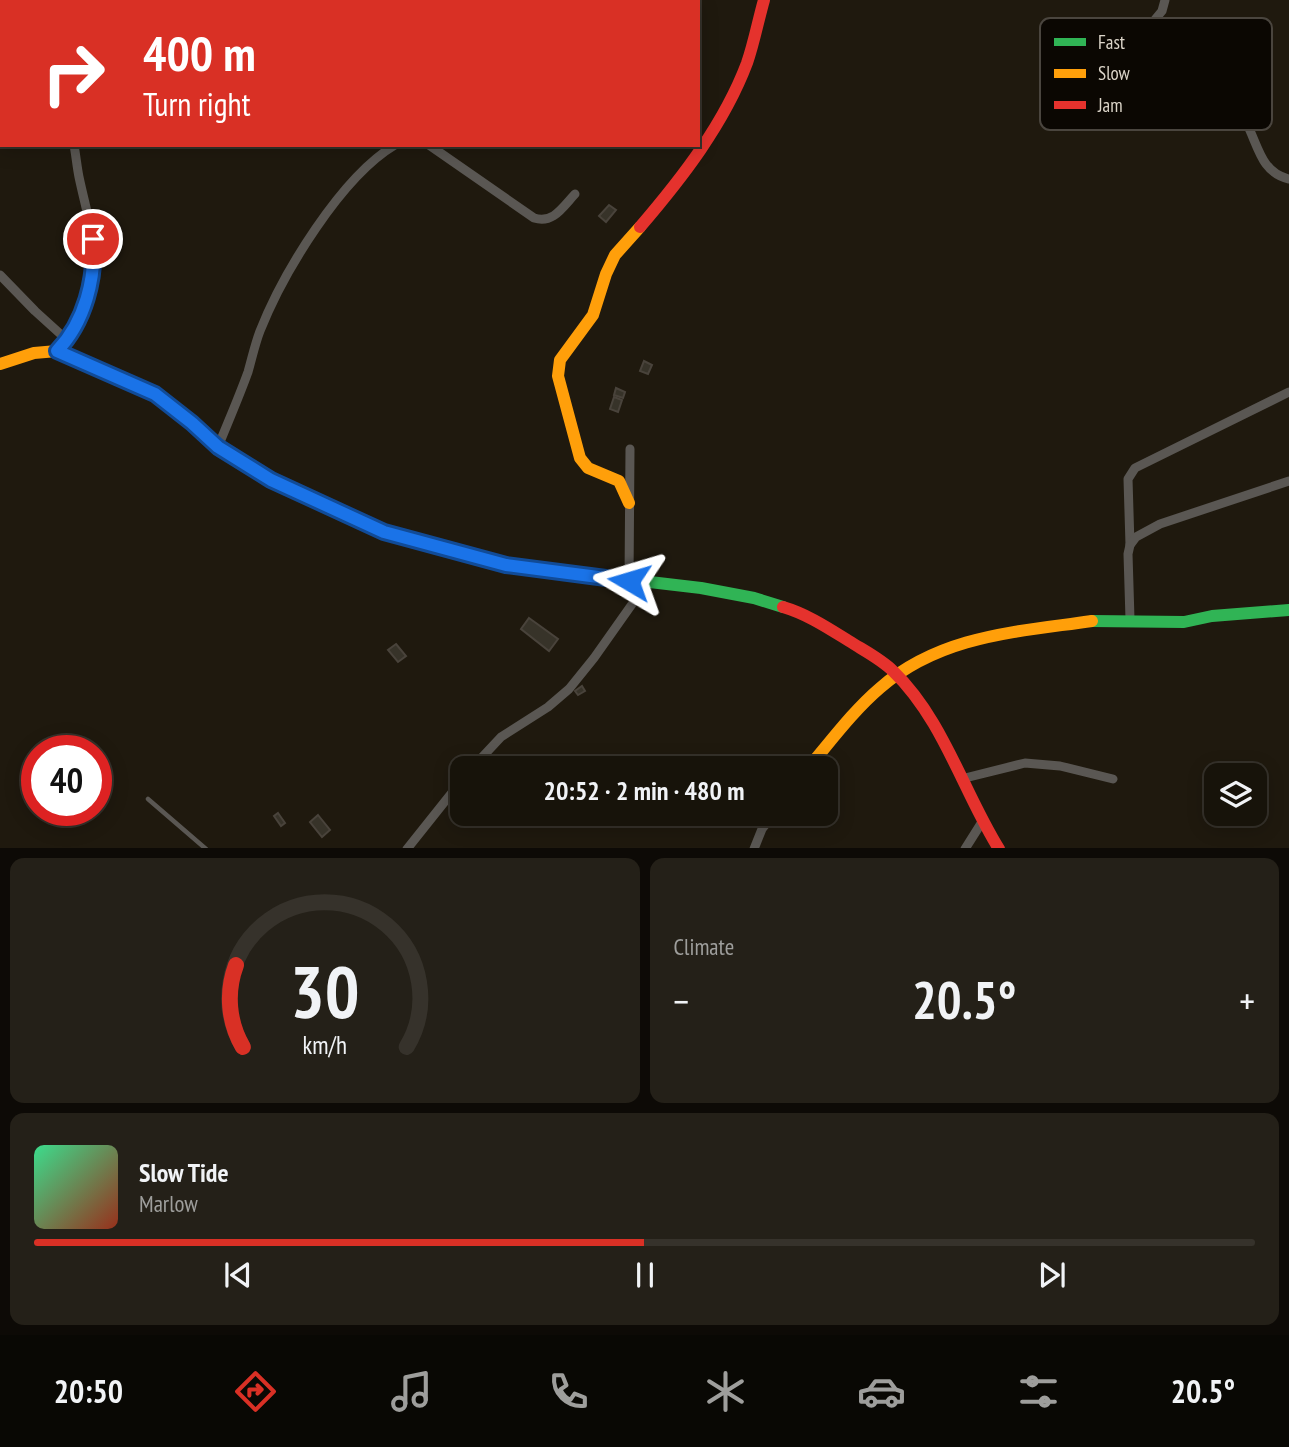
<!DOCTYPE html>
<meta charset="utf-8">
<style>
:root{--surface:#17130a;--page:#242018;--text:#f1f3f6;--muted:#9e9e9c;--line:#36322b;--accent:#d93025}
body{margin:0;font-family:"PT Sans Narrow",sans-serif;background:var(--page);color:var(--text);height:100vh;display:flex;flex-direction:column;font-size:26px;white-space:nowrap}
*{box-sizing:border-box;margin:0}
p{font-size:23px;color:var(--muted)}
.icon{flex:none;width:38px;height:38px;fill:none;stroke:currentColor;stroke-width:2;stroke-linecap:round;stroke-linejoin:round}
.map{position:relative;height:848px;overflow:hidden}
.panel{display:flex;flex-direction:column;gap:10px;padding:10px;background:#0d0a06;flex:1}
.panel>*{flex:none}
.banner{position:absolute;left:0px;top:0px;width:700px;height:147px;box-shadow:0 4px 18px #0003,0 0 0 2px var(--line);background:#d93025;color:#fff;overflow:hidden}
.fabs{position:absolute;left:1204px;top:763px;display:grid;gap:14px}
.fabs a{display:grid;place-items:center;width:63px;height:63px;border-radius:14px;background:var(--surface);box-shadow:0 4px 18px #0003,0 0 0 2px var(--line);font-size:35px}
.speed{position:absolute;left:21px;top:735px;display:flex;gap:14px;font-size:35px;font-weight:700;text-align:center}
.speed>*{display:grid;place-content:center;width:91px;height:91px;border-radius:50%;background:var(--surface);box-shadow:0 4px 18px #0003,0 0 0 2px var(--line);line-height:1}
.speed .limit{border:10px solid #d22;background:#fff;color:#111}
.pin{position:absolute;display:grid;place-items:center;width:60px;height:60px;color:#fff;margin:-30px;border:4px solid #fff;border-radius:50%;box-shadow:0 2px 7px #0007}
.me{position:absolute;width:77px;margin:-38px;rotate:277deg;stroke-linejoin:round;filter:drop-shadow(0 0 5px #0008)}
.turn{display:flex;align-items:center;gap:24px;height:147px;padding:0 28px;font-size:32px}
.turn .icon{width:91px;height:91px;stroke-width:2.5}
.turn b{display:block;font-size:49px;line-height:60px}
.big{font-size:52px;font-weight:700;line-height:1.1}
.panel .widget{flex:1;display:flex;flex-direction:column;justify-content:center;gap:10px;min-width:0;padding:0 24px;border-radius:14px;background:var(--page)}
.panel .dial{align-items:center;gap:0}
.dial svg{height:182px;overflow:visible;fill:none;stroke:var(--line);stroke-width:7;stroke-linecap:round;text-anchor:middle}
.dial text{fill:var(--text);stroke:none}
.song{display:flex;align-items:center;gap:21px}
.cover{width:84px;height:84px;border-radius:10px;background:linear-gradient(135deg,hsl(150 70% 55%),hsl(10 70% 35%))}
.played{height:7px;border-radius:4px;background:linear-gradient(90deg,var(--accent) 50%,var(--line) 50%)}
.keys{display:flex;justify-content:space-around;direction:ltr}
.heat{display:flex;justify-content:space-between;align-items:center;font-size:38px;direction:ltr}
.panel .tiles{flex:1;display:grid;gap:10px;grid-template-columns:1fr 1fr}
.widget:last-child{grid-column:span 2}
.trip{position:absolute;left:450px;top:756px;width:388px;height:70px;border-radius:14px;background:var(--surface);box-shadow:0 4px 18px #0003,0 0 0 2px var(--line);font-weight:700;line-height:70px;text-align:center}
.menu{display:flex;height:112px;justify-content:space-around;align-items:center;background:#090804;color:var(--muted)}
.menu .icon{width:49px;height:49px}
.menu .selected{color:var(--accent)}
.menu b{font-size:32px;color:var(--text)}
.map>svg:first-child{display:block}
</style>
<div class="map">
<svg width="1289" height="849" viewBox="0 0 1289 849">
<rect width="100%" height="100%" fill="#1f190e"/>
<g fill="#373329" stroke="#49433b" stroke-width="2">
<polygon points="609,205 616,210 606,222 599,216"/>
<polygon points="644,361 652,365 648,374 640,371"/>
<polygon points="616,388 625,392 623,398 614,395"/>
<polygon points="614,397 622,400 618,412 610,409"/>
<polygon points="529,618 558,639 549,651 521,629"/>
<polygon points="396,644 406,656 398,662 388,650"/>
<polygon points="582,686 585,691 578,695 575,691"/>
<polygon points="278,813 285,823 281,826 274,816"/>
<polygon points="318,815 330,830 322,837 310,822"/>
</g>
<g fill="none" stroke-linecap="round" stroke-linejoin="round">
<polyline stroke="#5a5753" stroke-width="4.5" points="148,799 206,849"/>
<g stroke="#5a5753" stroke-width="9">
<polyline points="151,2 155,0"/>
<polyline points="0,3 2,6"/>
<polyline points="1144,48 1148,28 1162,11 1165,0"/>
<polyline points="0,114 2,112"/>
<path d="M1201 119C1247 83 1248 140 1266 164 1272 172 1280 177 1289 179"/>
<path d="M429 145 534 218C553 224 562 208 575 194"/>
<polyline points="0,275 35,311 67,340"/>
<path d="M57 351C69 339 75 325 82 309 104 258 90 229 79 177 77 167 76 156 74 145"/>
<path d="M218 447C228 422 239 397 248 372 252 358 255 344 260 331 283 273 341 177 395 145"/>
<polyline points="1130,545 1128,479 1135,468 1289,392"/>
<polyline points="629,581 630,449"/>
<polyline points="1130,619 1128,554 1130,545 1136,537 1160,524 1289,481"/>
<polyline points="472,768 501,737 548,707 569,689 594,658 647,583"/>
<polyline points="961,779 1025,763 1060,766 1113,779"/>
<polyline points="407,849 462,780"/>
<polyline points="754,849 762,829 774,814"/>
<polyline points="965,849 982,822"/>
</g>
<g stroke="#30b455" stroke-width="12">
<polyline points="264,476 384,532 505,565 701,588 754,598 783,607"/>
<polyline points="1092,621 1184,622 1212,616 1289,610"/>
</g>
<g stroke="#ff9f0a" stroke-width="12">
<polyline points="0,364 34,353 57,351 85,362 155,394 218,447 264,476"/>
<polyline points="629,503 619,481 588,468 580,458 558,376 560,360 593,315 606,274 615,255 640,227"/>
<path d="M808 768C831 741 853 711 880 688 941 635 1017 632 1092 621"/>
</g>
<g stroke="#e5322d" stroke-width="12">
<path d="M640 227C682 178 724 124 747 63 754 43 758 21 764 0"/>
<path d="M783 607C807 614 828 628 849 641 863 650 881 659 893 671 943 719 963 791 999 849"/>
</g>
</g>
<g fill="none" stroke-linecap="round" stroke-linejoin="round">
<defs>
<path id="route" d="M93 239C96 278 85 322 57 351L155 394 192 423 218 447 271 480 384 532 506 565 629 581"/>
</defs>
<use href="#route" stroke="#114b97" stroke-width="18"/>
<use href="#route" stroke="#1a73e8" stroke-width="12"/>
</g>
<rect x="1040" y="18" width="232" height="112" rx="10" fill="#0b0702" stroke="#4a453e" stroke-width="2"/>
<rect x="1054" y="38" width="32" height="8" fill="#30b455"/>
<rect x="1054" y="69" width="32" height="9" fill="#ff9f0a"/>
<rect x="1054" y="101" width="32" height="8" fill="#e5322d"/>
<g font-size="19" fill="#dcd5c9">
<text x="1098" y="49">Fast</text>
<text x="1098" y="80">Slow</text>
<text x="1098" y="112">Jam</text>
</g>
</svg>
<div class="fabs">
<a><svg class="icon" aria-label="layers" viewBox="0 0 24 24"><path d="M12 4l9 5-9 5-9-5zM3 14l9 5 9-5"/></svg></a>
</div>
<div class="speed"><div class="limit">40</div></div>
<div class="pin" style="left:93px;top:239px;background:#d93025"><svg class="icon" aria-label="arrive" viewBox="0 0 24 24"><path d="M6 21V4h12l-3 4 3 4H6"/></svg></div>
<svg class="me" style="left:629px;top:581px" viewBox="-20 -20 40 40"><path d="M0-17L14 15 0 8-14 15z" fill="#1a73e8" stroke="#fff" stroke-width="4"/></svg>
<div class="trip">20:52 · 2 min · 480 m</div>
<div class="banner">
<div class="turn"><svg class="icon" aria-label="right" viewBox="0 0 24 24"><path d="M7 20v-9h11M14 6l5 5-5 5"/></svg><div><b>400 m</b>Turn right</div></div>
</div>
</div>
<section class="panel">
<div class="tiles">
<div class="widget dial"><svg viewBox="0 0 100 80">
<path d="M14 69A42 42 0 1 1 86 69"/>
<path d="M14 69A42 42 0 0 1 11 33" stroke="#d93025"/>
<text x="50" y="56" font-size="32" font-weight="700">30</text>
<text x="50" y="72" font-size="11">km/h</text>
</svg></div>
<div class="widget"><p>Climate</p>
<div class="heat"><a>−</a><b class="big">20.5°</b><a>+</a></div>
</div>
<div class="widget">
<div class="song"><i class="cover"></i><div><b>Slow Tide</b><p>Marlow</p></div></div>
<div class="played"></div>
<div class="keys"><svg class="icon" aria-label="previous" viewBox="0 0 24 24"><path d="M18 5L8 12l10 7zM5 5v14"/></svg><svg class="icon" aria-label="pause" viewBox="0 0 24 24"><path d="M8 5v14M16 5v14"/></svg><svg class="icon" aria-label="next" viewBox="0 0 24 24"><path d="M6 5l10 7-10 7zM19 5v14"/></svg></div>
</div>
</div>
</section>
<nav class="menu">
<b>20:50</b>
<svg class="icon selected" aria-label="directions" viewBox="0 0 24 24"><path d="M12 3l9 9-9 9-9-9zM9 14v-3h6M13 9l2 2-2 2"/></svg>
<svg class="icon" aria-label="music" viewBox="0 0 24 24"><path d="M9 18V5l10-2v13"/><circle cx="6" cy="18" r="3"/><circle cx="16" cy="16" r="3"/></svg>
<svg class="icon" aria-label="phone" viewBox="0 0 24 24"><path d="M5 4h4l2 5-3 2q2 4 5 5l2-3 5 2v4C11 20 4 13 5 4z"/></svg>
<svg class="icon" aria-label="climate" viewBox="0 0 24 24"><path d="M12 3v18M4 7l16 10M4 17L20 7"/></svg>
<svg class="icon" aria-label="car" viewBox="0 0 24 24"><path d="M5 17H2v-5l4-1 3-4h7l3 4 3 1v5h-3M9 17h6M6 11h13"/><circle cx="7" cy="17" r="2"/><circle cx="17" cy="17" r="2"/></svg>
<svg class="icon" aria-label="filters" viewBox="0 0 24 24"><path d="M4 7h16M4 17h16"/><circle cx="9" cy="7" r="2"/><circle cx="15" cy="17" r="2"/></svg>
<b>20.5°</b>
</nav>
